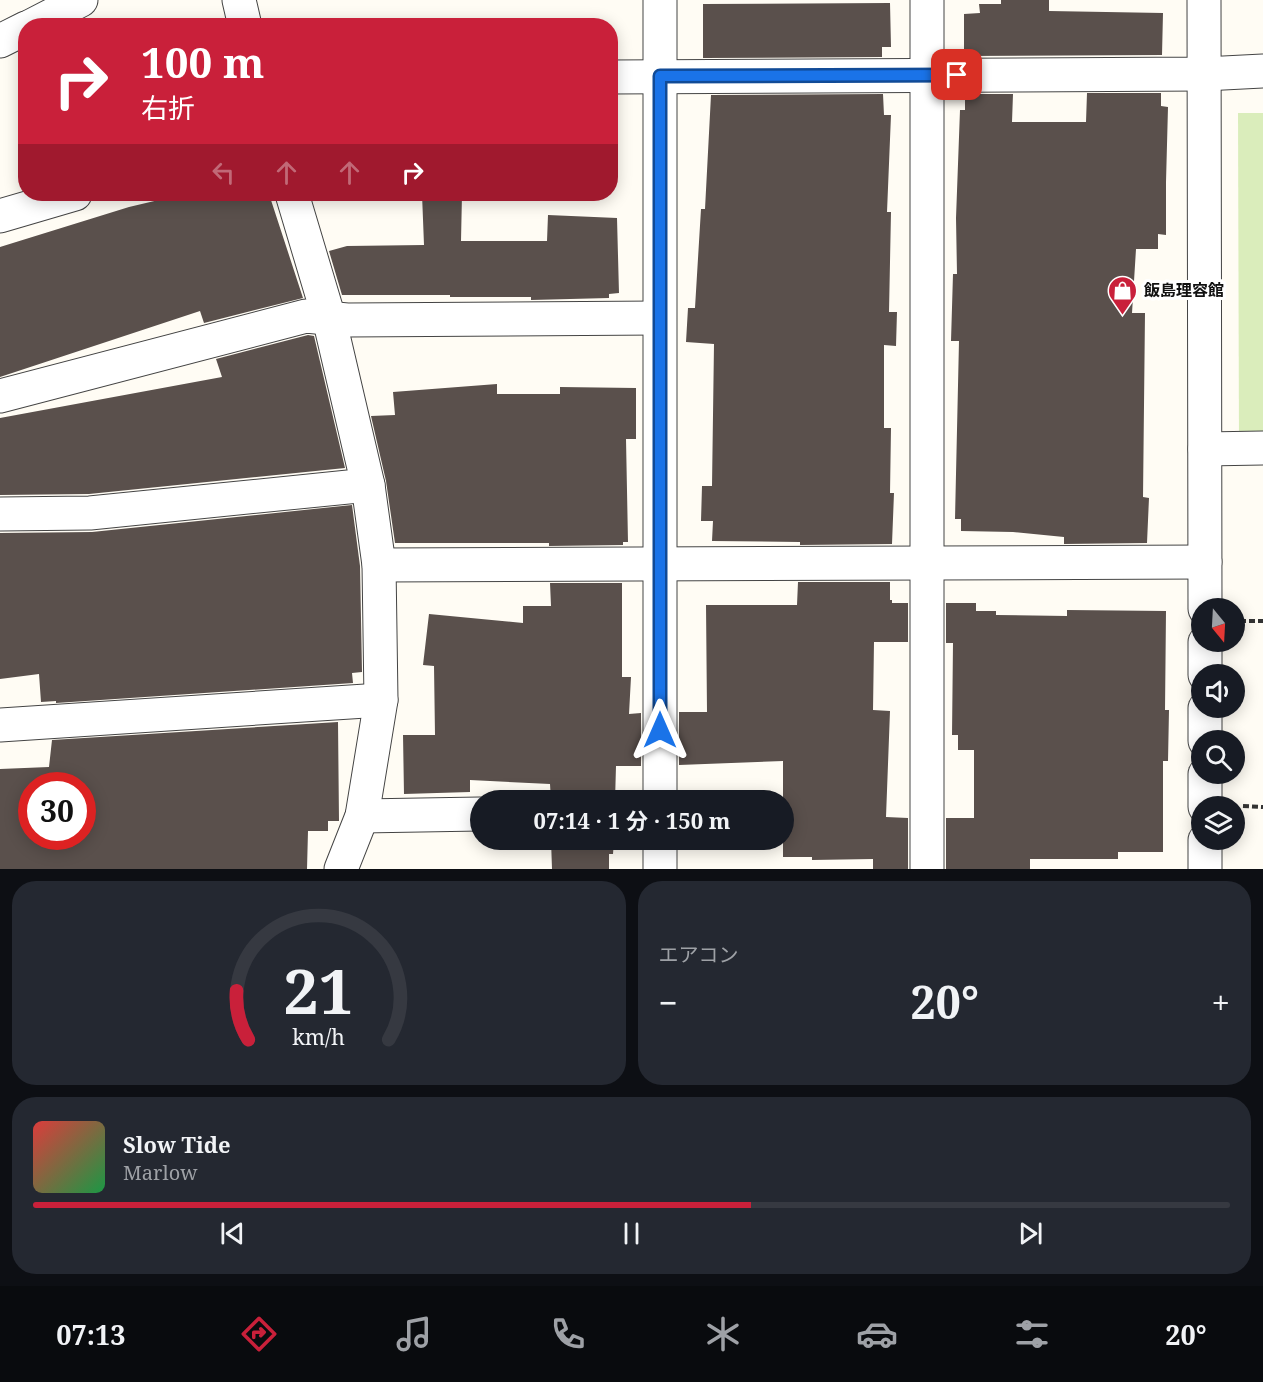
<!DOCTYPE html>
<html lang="ja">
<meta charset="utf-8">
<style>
:root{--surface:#171b24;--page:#242831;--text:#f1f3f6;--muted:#9ea1a6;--line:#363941;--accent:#c9203a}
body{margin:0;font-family:"Noto Serif","Noto Sans JP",serif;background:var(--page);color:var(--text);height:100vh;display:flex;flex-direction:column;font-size:22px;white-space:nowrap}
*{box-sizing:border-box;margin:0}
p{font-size:20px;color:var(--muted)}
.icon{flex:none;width:33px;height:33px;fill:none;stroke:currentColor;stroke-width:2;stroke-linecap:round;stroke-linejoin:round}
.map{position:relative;height:869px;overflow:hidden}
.panel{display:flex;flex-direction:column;gap:12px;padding:12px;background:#0d0f14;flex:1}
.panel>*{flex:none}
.guide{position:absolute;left:18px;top:18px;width:600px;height:183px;border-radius:24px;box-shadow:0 3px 15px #0003;background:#c9203a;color:#fff;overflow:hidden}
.needle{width:39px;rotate:162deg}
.buttons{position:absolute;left:1191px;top:598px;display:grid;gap:12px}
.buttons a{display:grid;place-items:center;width:54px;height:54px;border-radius:50%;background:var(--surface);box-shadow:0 3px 15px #0003;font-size:30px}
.speed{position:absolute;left:18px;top:772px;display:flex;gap:12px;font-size:30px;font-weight:700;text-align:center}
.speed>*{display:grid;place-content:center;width:78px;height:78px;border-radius:50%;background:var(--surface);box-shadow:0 3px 15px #0003;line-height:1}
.speed .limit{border:9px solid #d22;background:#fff;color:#111}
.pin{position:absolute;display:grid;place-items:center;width:51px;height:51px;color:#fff;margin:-26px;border-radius:12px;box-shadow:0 3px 9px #0006}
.me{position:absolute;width:66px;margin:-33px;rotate:0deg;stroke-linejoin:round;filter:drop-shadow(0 0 4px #0008)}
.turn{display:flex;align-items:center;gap:21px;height:126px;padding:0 24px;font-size:27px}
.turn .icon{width:78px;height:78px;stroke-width:2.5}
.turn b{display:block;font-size:42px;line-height:51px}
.lanes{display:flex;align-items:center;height:57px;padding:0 24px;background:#0003;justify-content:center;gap:30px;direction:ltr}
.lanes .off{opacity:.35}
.big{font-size:45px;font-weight:700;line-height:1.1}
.panel .card{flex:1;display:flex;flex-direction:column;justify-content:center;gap:9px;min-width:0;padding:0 21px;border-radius:24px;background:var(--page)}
.panel .dial{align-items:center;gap:0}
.dial svg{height:156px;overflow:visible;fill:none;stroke:var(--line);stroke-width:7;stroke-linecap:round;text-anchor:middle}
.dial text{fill:var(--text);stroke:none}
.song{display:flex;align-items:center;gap:18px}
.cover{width:72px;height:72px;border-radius:9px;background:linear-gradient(135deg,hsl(0 70% 55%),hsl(140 70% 35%))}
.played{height:6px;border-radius:3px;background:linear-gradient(90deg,var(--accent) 60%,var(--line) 60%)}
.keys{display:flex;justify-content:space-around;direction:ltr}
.heat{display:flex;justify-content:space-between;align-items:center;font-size:33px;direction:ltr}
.panel .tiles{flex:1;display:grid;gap:12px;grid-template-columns:1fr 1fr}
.card:last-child{grid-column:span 2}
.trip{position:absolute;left:470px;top:790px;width:324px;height:60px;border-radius:30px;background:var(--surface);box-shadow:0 3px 15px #0003;font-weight:700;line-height:60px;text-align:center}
.dock{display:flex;height:96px;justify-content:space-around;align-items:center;background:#090b0e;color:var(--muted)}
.dock .icon{width:42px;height:42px}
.dock .on{color:var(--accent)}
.dock b{font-size:27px;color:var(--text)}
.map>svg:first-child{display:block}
</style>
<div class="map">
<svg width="1263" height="869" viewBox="0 0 1263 869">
<rect width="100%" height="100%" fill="#fffcf4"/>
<polygon fill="#daedbb" points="1238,113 1263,113 1263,450 1239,450"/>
<g fill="#5a504c" fill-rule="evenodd">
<polygon points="1001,0 1049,0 1049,11 1163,13 1162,55 964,56 964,14 980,13 979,4 1001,4"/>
<polygon points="890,3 891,47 882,47 882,57 703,58 703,4"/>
<polygon points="1087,93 1161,93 1161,106 1168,107 1166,182 1166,235 1158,234 1158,249 1136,249 1132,313 1145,313 1143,497 1149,498 1147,543 1064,544 1064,537 1013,532 961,531 961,519 955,519 959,341 951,341 953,274 957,274 956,218 960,110 965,110 965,94 1013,94 1012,122 1086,122"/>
<polygon points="883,94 884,115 891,115 887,212 891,212 889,312 897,312 896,346 884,345 884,428 891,428 890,493 894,493 892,544 800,545 800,542 712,541 713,521 701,521 702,486 712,486 714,344 686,342 688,308 695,308 701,209 705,209 711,95"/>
<polygon points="184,194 269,194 303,298 204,323 200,311 0,377 0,247 129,207"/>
<polygon points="422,194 462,194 461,241 547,241 548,215 617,218 619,293 609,294 609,298 531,300 531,297 450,297 450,295 342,295 329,251 347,246 424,245"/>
<polygon points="308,335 314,336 345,468 89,494 0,495 0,418 222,377 216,359"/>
<polygon points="497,384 497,394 560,394 560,387 636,388 636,439 626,439 628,542 623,542 623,545 549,546 549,543 395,543 386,481 371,416 395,415 393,392"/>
<polygon points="352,505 360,566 362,672 352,673 353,683 56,703 56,701 41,702 39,674 0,679 0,533 92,532"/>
<polygon points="798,582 890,582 890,600 892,600 892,603 908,603 908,642 874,642 873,710 890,711 886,817 908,818 908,869 873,869 873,859 812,860 812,857 783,857 783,761 679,765 679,712 707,712 706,605 797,605"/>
<polygon points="550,583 622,583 622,677 631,677 629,714 641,713 641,766 616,766 615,801 551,801 550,784 470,780 470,792 404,794 403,735 435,735 434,666 423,665 429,614 523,623 523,606 551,606"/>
<polygon points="946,603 976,603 976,611 996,611 996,615 1067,616 1067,610 1166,611 1165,710 1169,710 1168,761 1163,761 1163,852 1118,852 1118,859 1030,859 1030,869 946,869 946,818 974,818 974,750 958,750 958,735 952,735 953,643 946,643"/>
<path d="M338 722 339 821H328V831H308L307 869H0V769L49 767 52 740ZM32 786H82V837H32Z"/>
<polygon points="551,840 614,840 613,854 609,854 609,869 552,869"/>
</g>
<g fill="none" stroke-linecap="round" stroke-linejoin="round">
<defs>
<g id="minor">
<polyline points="239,0 245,26"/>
<polyline points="660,0 660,801"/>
<polyline points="927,0 927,869"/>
<polyline points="1204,0 1205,609"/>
<polyline points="31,26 81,0"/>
<polyline points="0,41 26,28"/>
<polyline points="610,77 1204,74 1263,71"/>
<polyline points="292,194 329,318 368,485 379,565 381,700 362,816 341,869"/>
<polyline points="0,216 75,194"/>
<polyline points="0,396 306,316 347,320 659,318"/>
<polyline points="1205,449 1263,448"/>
<polyline points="0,514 90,513 368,485"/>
<polyline points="379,565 1205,562"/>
<polyline points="1205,642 1205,675"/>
<polyline points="1205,708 1205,741"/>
<polyline points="0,725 381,700"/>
<polyline points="1205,774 1205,807"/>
<polyline points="362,816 480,814"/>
<polyline points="1205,840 1205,869"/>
<polyline points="660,869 660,840"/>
</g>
</defs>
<use href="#minor" stroke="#444" stroke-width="35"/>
<g stroke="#333" stroke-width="4" stroke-dasharray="6 3" stroke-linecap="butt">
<polyline points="1240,621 1263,621"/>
<polyline points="1243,806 1263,807"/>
</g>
<use href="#minor" stroke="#fff" stroke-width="33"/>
</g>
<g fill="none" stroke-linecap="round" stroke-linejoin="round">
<defs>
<polyline id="route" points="660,730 660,76 957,75"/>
</defs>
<use href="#route" stroke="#114b97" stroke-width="15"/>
<use href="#route" stroke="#1a73e8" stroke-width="10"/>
</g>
<defs>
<symbol id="shop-pin" viewBox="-11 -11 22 30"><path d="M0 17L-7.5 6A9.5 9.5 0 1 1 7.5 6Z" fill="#c9203a" stroke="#fff"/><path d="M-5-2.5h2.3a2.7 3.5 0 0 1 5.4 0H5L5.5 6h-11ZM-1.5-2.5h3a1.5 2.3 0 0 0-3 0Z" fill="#fff"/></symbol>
</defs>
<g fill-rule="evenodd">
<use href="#shop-pin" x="1106" y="274" width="33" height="45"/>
</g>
<g text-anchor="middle" stroke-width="6" stroke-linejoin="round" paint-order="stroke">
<g font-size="16" font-weight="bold" fill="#111" stroke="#fff" text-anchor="start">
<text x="1144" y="296">飯島理容館</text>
</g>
</g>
</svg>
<div class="buttons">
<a><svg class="needle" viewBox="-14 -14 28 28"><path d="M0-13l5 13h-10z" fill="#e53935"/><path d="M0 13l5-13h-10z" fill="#9ea1a6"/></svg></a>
<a><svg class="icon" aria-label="sound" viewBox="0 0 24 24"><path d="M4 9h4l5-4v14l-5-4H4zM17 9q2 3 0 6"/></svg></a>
<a><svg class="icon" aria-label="search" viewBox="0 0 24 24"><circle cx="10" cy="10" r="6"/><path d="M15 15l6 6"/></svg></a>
<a><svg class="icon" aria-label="layers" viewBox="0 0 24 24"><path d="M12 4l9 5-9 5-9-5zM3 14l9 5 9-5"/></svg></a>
</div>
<div class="speed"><div class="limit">30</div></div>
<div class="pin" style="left:957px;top:75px;background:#d93025"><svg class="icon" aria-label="arrive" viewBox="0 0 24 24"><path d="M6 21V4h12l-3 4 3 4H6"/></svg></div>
<svg class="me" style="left:660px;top:730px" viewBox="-20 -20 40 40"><path d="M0-17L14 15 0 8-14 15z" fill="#1a73e8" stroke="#fff" stroke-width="4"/></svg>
<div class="trip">07:14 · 1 分 · 150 m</div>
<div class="guide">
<div class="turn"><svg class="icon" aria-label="right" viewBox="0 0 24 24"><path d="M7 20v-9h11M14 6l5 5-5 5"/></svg><div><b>100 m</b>右折</div></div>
<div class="lanes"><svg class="icon off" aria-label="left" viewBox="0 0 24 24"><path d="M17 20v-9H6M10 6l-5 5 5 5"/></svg><svg class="icon off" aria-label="ahead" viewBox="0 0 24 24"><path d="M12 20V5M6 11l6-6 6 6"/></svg><svg class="icon off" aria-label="ahead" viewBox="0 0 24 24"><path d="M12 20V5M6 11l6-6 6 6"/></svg><svg class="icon" aria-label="right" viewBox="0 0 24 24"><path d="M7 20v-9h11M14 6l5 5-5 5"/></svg></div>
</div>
</div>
<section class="panel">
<div class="tiles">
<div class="card dial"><svg viewBox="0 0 100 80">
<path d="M14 69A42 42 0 1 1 86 69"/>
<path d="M14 69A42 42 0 0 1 8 44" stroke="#c9203a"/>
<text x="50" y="56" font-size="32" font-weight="700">21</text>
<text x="50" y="72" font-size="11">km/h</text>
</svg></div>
<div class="card"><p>エアコン</p>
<div class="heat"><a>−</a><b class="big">20°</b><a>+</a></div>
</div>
<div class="card">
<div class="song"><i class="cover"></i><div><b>Slow Tide</b><p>Marlow</p></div></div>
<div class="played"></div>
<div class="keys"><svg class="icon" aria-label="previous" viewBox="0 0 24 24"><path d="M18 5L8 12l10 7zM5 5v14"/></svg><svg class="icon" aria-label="pause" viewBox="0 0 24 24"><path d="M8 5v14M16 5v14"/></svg><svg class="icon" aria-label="next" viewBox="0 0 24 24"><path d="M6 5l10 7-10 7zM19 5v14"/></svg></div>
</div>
</div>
</section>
<nav class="dock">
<b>07:13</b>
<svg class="icon on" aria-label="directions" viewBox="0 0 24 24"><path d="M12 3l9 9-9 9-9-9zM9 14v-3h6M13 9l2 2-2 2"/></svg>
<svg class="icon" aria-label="music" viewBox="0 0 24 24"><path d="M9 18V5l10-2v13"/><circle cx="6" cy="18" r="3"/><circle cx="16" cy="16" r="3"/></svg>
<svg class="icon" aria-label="phone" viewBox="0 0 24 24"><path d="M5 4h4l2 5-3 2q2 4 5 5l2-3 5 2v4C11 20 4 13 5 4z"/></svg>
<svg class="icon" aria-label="climate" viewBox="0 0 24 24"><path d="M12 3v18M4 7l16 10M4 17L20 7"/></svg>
<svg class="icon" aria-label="car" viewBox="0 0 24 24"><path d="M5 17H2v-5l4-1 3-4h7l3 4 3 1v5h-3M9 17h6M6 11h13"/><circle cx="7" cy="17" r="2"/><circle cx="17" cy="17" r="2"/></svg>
<svg class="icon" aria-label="filters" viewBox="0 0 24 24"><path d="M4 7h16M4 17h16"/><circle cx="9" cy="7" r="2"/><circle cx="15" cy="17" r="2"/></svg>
<b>20°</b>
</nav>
